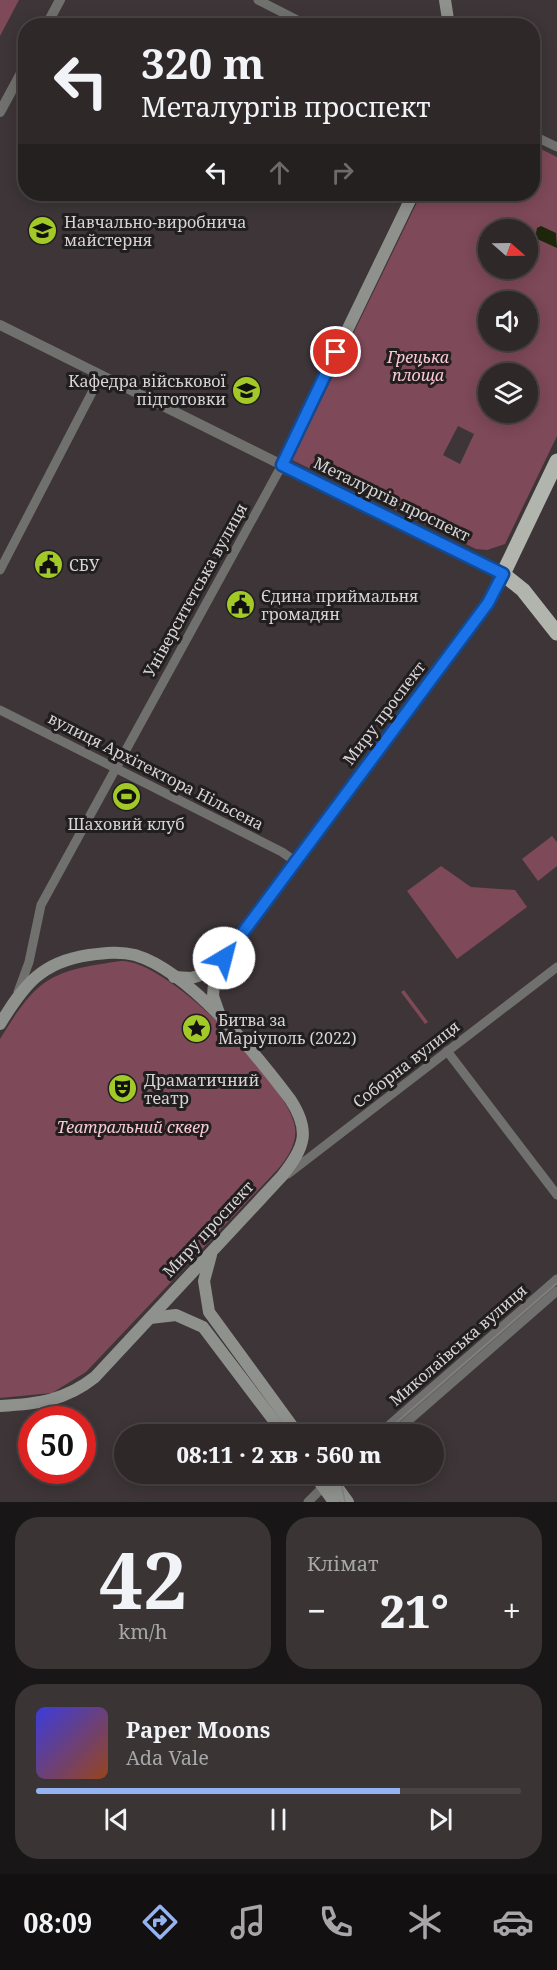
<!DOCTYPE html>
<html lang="uk">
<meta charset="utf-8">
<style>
:root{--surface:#2e2829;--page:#3a3435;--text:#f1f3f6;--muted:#a7a6a8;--line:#494446;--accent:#95b2f1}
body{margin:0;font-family:"Noto Serif",serif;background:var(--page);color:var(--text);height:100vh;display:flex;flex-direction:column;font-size:22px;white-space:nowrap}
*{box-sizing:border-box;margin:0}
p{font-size:20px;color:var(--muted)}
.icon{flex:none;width:33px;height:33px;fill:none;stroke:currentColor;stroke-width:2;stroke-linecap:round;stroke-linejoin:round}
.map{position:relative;height:1502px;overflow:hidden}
.sheet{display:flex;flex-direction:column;gap:15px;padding:15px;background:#191617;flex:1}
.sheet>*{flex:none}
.hud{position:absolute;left:18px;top:18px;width:522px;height:183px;border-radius:24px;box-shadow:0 3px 15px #0003,0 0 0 2px var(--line);background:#2e2829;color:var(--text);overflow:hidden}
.needle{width:39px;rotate:110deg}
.fabs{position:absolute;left:478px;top:219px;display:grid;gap:12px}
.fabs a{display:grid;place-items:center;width:60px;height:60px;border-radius:50%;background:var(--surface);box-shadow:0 3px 15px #0003,0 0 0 2px var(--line);font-size:30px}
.speed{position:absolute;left:18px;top:1406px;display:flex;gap:12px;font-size:30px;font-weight:700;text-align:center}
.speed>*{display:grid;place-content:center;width:78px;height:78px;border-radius:50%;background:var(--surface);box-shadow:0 3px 15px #0003,0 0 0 2px var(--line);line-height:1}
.speed .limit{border:9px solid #d22;background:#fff;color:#111}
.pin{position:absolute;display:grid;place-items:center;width:51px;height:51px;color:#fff;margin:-26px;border:3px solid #fff;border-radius:50%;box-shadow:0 2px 6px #0007}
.me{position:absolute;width:66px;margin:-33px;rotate:37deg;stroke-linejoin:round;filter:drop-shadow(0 0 4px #0008)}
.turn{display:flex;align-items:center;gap:21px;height:126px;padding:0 24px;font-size:27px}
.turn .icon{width:78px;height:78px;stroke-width:2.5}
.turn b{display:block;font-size:42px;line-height:51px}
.lanes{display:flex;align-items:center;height:57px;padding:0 24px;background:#0003;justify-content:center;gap:30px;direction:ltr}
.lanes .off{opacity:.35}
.big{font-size:45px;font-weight:800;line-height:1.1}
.sheet .card{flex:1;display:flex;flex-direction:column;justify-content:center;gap:9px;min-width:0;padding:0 21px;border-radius:24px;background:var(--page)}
.sheet .dial{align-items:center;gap:0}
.dial b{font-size:78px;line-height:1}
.song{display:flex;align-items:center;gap:18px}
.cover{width:72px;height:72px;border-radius:9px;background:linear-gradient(135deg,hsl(240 70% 55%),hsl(20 70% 35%))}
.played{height:6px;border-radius:3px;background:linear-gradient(90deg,var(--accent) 75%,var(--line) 75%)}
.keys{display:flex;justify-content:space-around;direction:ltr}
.heat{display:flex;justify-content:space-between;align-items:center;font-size:33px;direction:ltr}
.sheet .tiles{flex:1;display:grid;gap:15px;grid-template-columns:1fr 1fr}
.card:last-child{grid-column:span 2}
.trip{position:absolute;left:114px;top:1424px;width:330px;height:60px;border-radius:30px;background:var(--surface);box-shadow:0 3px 15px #0003,0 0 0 2px var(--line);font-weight:800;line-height:60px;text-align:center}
.tabs{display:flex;height:96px;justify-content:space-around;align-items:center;background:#121010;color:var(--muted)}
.tabs .icon{width:42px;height:42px}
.tabs .active{color:var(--accent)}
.tabs b{font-size:27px;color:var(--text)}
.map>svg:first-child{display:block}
</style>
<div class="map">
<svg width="557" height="1502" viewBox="0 0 557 1502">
<rect width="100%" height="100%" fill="#3d3537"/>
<g fill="#7e4958" fill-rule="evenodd">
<polygon points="0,0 19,0 0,36"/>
<path d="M533 145 557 157V436L505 544 487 550 476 549 292 460 421 194H532ZM489 230H528V268H489ZM489 302H528V340H489ZM489 374H528V412H489ZM458 426 474 434 460 464 443 455Z"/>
<polygon points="552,836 557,842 557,866 538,881 522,859"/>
<polygon points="441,866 471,887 515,890 527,907 457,959 407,891"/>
<path d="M121 961C167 959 283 1079 294 1123 299 1140 289 1156 278 1169L86 1372 52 1393 0 1398V1039C38 977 50 971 121 961Z"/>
<polygon points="404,990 428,1022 425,1024 401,992"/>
</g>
<polygon fill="#1f270b" points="541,226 556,233 557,248 535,238 537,228"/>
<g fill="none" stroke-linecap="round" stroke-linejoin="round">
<g stroke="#70716e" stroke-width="9">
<polyline points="258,0 309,26"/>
<polyline points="532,135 557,147"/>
<polyline points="0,570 101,375"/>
<polyline points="0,710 282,852 296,862"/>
<polyline points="18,992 29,962 41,905 282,465"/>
<polyline points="447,1051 557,1195"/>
<polyline points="288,1174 557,967"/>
<polyline points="379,1434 557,1279"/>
<polyline points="393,1434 557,1291"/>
<polyline points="329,1486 348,1473"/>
<polyline points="308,1502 327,1483"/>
</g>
<g stroke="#70716e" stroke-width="10">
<polyline points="46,26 60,0"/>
<polyline points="0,112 26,64"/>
<polyline points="0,325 282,465"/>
</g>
<g stroke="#8f918c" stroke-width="12">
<polyline points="445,0 449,26"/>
<polyline points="174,977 191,978 215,971"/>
<polyline points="219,1013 213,996 215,971 488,603 503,574 282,465 413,194"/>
<path d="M0 1024C24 985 41 962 89 955 104 953 120 951 135 955 190 971 256 1054 290 1099 311 1131 305 1147 282 1176L95 1377C65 1401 37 1404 0 1406"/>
<polyline points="211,1255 204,1281 209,1312 298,1434"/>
<polyline points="150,1318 176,1315 203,1327 284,1434"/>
<polyline points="313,1473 334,1502"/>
<polyline points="327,1473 348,1502"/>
</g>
<polyline stroke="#b2b5ae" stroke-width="15" points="557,461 503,574 523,590 557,633"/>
<g stroke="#867f81" stroke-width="1.5">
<polyline points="383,1434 557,1283"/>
<polyline points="345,1502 342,1487 346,1473"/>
</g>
</g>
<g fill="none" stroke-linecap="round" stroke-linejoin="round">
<defs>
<polyline id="route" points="224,958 488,603 503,574 282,465 336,352"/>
</defs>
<use href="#route" stroke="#114b97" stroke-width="15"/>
<use href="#route" stroke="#1a73e8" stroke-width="10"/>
</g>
<defs>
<symbol id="university-disc" viewBox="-11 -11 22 22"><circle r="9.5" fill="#a2c928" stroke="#211e1f"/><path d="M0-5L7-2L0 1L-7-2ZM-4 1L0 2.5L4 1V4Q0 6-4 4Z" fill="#111"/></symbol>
<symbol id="civic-disc" viewBox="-11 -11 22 22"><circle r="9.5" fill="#a2c928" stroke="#211e1f"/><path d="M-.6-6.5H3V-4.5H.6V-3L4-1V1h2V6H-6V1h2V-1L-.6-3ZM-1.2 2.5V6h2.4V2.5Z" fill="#111"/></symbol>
<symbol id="stadium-disc" viewBox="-11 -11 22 22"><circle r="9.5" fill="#a2c928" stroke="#211e1f"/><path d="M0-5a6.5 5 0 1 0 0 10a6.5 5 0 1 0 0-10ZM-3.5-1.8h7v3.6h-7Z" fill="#111"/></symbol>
<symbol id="sight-disc" viewBox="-11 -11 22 22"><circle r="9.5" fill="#a2c928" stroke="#211e1f"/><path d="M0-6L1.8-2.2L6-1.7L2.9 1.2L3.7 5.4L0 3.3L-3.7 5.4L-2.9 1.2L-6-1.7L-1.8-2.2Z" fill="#111"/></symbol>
<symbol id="theatre-disc" viewBox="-11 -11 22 22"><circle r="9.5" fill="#a2c928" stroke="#211e1f"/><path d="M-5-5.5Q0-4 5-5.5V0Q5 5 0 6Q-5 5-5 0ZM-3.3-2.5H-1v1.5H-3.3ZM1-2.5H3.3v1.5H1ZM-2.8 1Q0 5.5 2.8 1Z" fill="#111"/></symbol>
</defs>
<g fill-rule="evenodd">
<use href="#university-disc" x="26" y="214" width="33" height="33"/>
<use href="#university-disc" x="230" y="374" width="33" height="33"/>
<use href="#civic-disc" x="32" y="548" width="33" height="33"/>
<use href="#civic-disc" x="224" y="588" width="33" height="33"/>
<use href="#stadium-disc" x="110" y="780" width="33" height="33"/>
<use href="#sight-disc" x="180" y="1012" width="33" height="33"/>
<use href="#theatre-disc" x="106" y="1072" width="33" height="33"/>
</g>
<g text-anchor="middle" stroke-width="6" stroke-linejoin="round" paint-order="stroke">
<g font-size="16" fill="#d8d3d4" stroke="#211e1f" text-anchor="start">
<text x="64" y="228">Навчально-виробнича<tspan x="64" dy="18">майстерня</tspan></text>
<text x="226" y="387" text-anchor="end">Кафедра військової<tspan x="226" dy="18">підготовки</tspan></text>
<text x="69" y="571">СБУ</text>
<text x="261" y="602">Єдина приймальня<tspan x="261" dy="18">громадян</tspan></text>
<text x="126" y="830" text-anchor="middle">Шаховий клуб</text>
<text x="218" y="1026">Битва за<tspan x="218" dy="18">Маріуполь (2022)</tspan></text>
<text x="144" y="1086">Драматичний<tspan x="144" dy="18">театр</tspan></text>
</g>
<g font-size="16" font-style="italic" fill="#fbc9d5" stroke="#211e1f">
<text x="418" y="363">Грецька<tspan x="418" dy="18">площа</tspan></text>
<text x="133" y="1133">Театральний сквер</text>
</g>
<g font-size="16" fill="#d8d3d4" stroke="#211e1f">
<text transform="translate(392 499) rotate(26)" y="6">Металургів проспект</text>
<text transform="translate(195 590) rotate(-61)" y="6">Університетська вулиця</text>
<text transform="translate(384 713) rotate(-53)" y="6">Миру проспект</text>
<text transform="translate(156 771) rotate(27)" y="6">вулиця Архітектора Нільсена</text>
<text transform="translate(406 1064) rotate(-38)" y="6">Соборна вулиця</text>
<text transform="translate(208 1229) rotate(-47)" y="6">Миру проспект</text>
<text transform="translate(458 1345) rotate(-41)" y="6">Миколаївська вулиця</text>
</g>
</g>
</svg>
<div class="fabs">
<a><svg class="needle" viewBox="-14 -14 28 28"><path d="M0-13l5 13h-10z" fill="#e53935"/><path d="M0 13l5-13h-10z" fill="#a7a6a8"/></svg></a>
<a><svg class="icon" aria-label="sound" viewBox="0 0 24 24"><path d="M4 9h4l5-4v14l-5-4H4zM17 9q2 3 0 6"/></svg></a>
<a><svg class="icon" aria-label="layers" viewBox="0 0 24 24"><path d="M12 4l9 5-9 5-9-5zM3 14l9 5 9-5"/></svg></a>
</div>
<div class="speed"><div class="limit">50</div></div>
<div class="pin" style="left:336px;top:352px;background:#d93025"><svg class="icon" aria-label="arrive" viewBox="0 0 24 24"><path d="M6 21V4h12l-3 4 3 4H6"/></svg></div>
<svg class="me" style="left:224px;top:958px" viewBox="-20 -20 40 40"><circle r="19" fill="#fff"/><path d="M0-13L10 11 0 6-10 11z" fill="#1a73e8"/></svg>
<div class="trip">08:11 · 2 хв · 560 m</div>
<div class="hud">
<div class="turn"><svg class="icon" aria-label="left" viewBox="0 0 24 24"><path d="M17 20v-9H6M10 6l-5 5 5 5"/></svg><div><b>320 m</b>Металургів проспект</div></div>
<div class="lanes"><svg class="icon" aria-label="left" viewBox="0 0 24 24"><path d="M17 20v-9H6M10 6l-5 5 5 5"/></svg><svg class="icon off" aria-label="ahead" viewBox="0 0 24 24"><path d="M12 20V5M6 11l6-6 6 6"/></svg><svg class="icon off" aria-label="right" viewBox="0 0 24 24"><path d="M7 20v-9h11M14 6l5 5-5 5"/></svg></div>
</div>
</div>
<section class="sheet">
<div class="tiles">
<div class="card dial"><b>42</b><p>km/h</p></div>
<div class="card"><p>Клімат</p>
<div class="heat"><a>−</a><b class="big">21°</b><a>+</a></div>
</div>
<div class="card">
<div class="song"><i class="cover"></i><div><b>Paper Moons</b><p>Ada Vale</p></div></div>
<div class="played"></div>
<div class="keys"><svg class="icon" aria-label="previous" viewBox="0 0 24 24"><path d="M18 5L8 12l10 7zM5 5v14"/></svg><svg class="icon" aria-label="pause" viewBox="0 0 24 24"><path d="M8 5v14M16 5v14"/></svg><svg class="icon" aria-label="next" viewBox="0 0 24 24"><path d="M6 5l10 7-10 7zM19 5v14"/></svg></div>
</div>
</div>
</section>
<nav class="tabs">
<b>08:09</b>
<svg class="icon active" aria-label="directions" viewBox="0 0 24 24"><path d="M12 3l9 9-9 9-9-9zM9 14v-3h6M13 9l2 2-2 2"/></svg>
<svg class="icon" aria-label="music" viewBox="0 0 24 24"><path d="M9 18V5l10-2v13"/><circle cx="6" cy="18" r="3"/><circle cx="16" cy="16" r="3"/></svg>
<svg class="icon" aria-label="phone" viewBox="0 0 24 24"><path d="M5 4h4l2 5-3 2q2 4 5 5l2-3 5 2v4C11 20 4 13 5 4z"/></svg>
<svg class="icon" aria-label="climate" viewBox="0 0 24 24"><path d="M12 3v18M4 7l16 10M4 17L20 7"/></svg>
<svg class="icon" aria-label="car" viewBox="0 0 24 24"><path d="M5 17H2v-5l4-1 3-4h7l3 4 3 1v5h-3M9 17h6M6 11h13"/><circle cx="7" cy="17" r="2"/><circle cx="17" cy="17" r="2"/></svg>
</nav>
